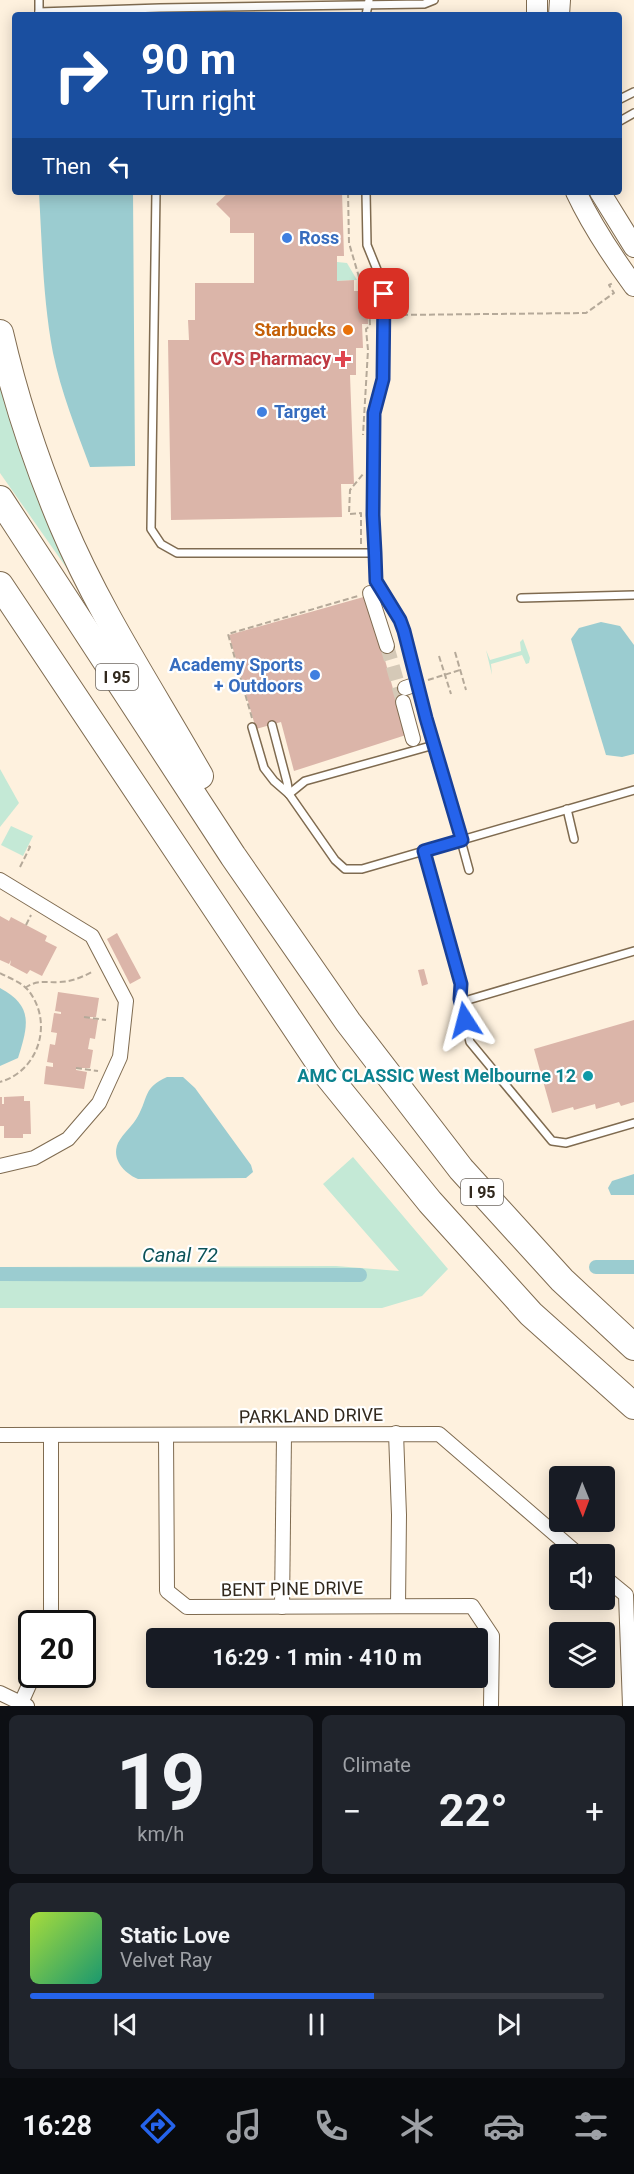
<!DOCTYPE html>
<meta charset="utf-8">
<style>
:root{--surface:#171b24;--page:#20242c;--text:#f1f3f6;--muted:#9ea1a6;--line:#363941;--accent:#2563eb}
body{margin:0;font-family:Roboto,sans-serif;background:var(--page);color:var(--text);height:100vh;display:flex;flex-direction:column;font-size:22px;white-space:nowrap}
*{box-sizing:border-box;margin:0}
p{font-size:20px;color:var(--muted)}
.icon{flex:none;width:33px;height:33px;fill:none;stroke:currentColor;stroke-width:2;stroke-linecap:round;stroke-linejoin:round}
.map{position:relative;height:1706px;overflow:hidden}
.sheet{display:flex;flex-direction:column;gap:9px;padding:9px;background:#0d0f14;flex:1}
.sheet>*{flex:none}
.banner{position:absolute;left:12px;top:12px;width:610px;height:183px;border-radius:6px;box-shadow:0 3px 15px #0003;background:#1a4fa0;color:#fff;overflow:hidden}
.needle{width:39px;rotate:179deg}
.controls{position:absolute;left:549px;top:1466px;display:grid;gap:12px}
.controls a{display:grid;place-items:center;width:66px;height:66px;border-radius:6px;background:var(--surface);box-shadow:0 3px 15px #0003;font-size:30px}
.speed{position:absolute;left:18px;top:1610px;display:flex;gap:12px;font-size:30px;font-weight:700;text-align:center}
.speed>*{display:grid;place-content:center;width:78px;height:78px;border-radius:50%;background:var(--surface);box-shadow:0 3px 15px #0003;line-height:1}
.speed .limit{border:3px solid #111;border-radius:9px;background:#fff;color:#111}
.pin{position:absolute;display:grid;place-items:center;width:51px;height:51px;color:#fff;margin:-26px;border-radius:12px;box-shadow:0 3px 9px #0006}
.me{position:absolute;width:66px;margin:-33px;rotate:351deg;stroke-linejoin:round;filter:drop-shadow(0 0 4px #0008)}
.turn{display:flex;align-items:center;gap:21px;height:126px;padding:0 30px;font-size:27px}
.turn .icon{width:78px;height:78px;stroke-width:2.5}
.turn b{display:block;font-size:42px;line-height:51px}
.then{display:flex;align-items:center;height:57px;padding:0 30px;background:#0003;gap:12px;font-size:22px}
.big{font-size:45px;font-weight:700;line-height:1.1}
.sheet .card{flex:1;display:flex;flex-direction:column;justify-content:center;gap:9px;min-width:0;padding:0 21px;border-radius:9px;background:var(--page)}
.sheet .dial{align-items:center;gap:0}
.dial b{font-size:78px;line-height:1}
.song{display:flex;align-items:center;gap:18px}
.cover{width:72px;height:72px;border-radius:9px;background:linear-gradient(135deg,hsl(80 70% 55%),hsl(160 70% 35%))}
.played{height:6px;border-radius:3px;background:linear-gradient(90deg,var(--accent) 60%,var(--line) 60%)}
.keys{display:flex;justify-content:space-around;direction:ltr}
.heat{display:flex;justify-content:space-between;align-items:center;font-size:33px;direction:ltr}
.sheet .tiles{flex:1;display:grid;gap:9px;grid-template-columns:1fr 1fr}
.card:last-child{grid-column:span 2}
.trip{position:absolute;left:146px;top:1628px;width:342px;height:60px;border-radius:6px;background:var(--surface);box-shadow:0 3px 15px #0003;font-weight:700;line-height:60px;text-align:center}
.tab-bar{display:flex;height:96px;justify-content:space-around;align-items:center;background:#090b0e;color:var(--muted)}
.tab-bar .icon{width:42px;height:42px}
.tab-bar .selected{color:var(--accent)}
.tab-bar b{font-size:27px;color:var(--text)}
.map>svg:first-child{display:block}
</style>
<div class="map">
<svg width="634" height="1706" viewBox="0 0 634 1706">
<rect width="100%" height="100%" fill="#fef1de"/>
<g fill="#c4e9d6">
<polygon points="337,262 347,263 357,280 337,281"/>
<polygon points="0,362 87,597 0,473"/>
<polygon points="523,639 530,658 529,663 526,664 522,655 491,664 492,675 486,650 490,660 521,651 520,642"/>
<polygon points="0,769 19,803 0,827"/>
<polygon points="11,826 33,836 23,856 1,845"/>
<polygon points="353,1157 448,1269 422,1296 382,1308 0,1308 0,1267 336,1266 399,1271 323,1184"/>
</g>
<g fill="#9bccd0">
<path d="M39 192H133L135 466 90 467C76 429 61 392 53 353 43 300 42 246 39 192Z"/>
<polygon points="601,622 620,626 634,645 634,754 622,757 606,755 571,639 579,628"/>
<path d="M0 988C34 1006 28 1026 18 1058L0 1066Z"/>
<path d="M167 1077H183L195 1088 251 1165 253 1172 246 1178 138 1179C124 1173 111 1159 118 1143 123 1133 133 1126 138 1116 149 1096 143 1088 167 1077Z"/>
<polygon points="634,1174 634,1195 611,1195 608,1188 612,1181"/>
</g>
<g fill="none" stroke-linecap="round" stroke-linejoin="round">
<g stroke="#9bccd0" stroke-width="14">
<polyline points="596,1267 634,1267"/>
<polyline points="0,1274 360,1275"/>
</g>
</g>
<g fill="#dbb5a9">
<polygon points="229,192 342,192 344,256 337,256 337,281 354,280 354,291 367,291 368,324 362,324 363,348 356,348 356,375 350,375 354,484 341,484 342,517 171,520 168,340 189,340 188,320 195,320 195,283 254,283 254,233 230,233 230,218 216,204"/>
<polygon points="367,596 406,735 294,771 281,722 256,729 229,635"/>
<polygon points="0,916 9,921 11,917 28,926 47,936 45,941 57,947 42,976 30,970 27,974 10,965 11,960 9,964 0,960"/>
<polygon points="117,933 141,978 130,984 107,939"/>
<polygon points="424,969 428,984 422,986 418,970"/>
<polygon points="58,992 99,998 96,1017 84,1017 98,1020 95,1039 90,1038 88,1049 93,1050 90,1068 76,1068 76,1070 87,1072 84,1089 44,1084 46,1066 53,1067 53,1063 47,1062 50,1044 55,1045 57,1033 51,1032 54,1013 61,1014 61,1012 55,1011"/>
<polygon points="634,1020 634,1102 621,1106 619,1102 596,1109 595,1104 574,1110 573,1107 552,1113 534,1049"/>
<polygon points="24,1096 24,1101 30,1101 31,1134 23,1134 23,1138 4,1138 4,1126 0,1126 0,1097 2,1097 2,1104 4,1104 4,1097"/>
</g>
<g fill="none" stroke-linecap="round" stroke-linejoin="round">
<polyline stroke="#d5c9b7" stroke-width="14" stroke-dasharray="14 7" stroke-linecap="butt" points="387,646 403,702"/>
<defs>
<g id="lane">
<polyline points="39,0 39,15"/>
<polyline points="39,12 160,8 424,4 434,0"/>
<polyline points="366,15 369,0"/>
<polyline points="620,99 634,92"/>
<polyline points="620,121 634,113"/>
<polyline points="156,192 151,529 161,544 177,553 375,553"/>
<polyline points="366,192 367,245 384,287 383,379 374,413 373,515 377,581 400,620 404,631 469,870"/>
<polyline points="521,598 634,595"/>
<polyline points="272,725 287,782 289,794"/>
<polyline points="252,727 264,768 274,781 289,794 335,860 345,869 362,869 634,790"/>
<polyline points="289,794 305,781 434,745"/>
<polyline points="567,809 574,839"/>
<polyline points="424,851 461,984 460,999 470,1042 552,1141 566,1143 634,1123"/>
<polyline points="461,1002 634,951"/>
</g>
<g id="street">
<polyline points="370,593 387,646"/>
<polyline points="405,688 411,686"/>
<polyline points="403,702 413,739"/>
<polyline points="0,880 92,936 126,1001 120,1057 99,1103 68,1139 34,1158 0,1166"/>
<polyline points="396,1433 399,1515 398,1606"/>
<polyline points="0,1435 439,1434 578,1554"/>
<polyline points="166,1435 167,1591 187,1607 472,1606 492,1636 491,1706"/>
<polyline points="604,1577 626,1595 630,1706"/>
<polyline points="282,1607 284,1435"/>
<polyline points="51,1623 51,1435"/>
<polyline points="0,1693 27,1706"/>
<polyline points="21,1703 34,1674"/>
</g>
<g id="secondary">
<polyline points="537,0 537,15"/>
<polyline points="559,15 560,0"/>
<path d="M576 192C592 226 612 256 634 286"/>
<polyline points="600,192 634,247"/>
</g>
<g id="highway">
<path d="M0 333C15 398 36 462 62 524 99 612 153 693 200 776"/>
<polyline points="0,499 233,856 348,1022 461,1169 562,1280 634,1347"/>
<polyline points="0,585 327,1075 430,1202 531,1314 634,1406"/>
</g>
</defs>
<use href="#lane" stroke="#7f6b50" stroke-width="10"/>
<use href="#street" stroke="#7f6b50" stroke-width="16"/>
<use href="#secondary" stroke="#7f6b50" stroke-width="22"/>
<use href="#highway" stroke="#7f6b50" stroke-width="28"/>
<g stroke="#b5a999" stroke-width="2" stroke-dasharray="6 3" stroke-linecap="butt">
<polyline points="348,192 349,243 361,284 368,285 370,326 366,329 368,350 363,435"/>
<polyline points="361,291 361,284"/>
<polyline points="393,315 586,313 614,293 609,285 613,283"/>
<polyline points="361,544 361,513 349,514 350,490 363,474"/>
<polyline points="455,652 466,690"/>
<polyline points="439,656 451,694"/>
<polyline points="428,680 460,670"/>
<polyline points="252,718 228,634 358,596"/>
<polyline points="20,867 30,847 28,846"/>
<polyline points="26,925 31,915"/>
<path d="M0 973C9 978 21 982 28 990 54 1022 39 1071 0 1082"/>
<path d="M25 988C38 979 45 983 59 982 71 982 82 977 92 972"/>
<polyline points="84,1017 106,1020"/>
<polyline points="76,1068 98,1071"/>
</g>
<use href="#lane" stroke="#fff" stroke-width="7"/>
<use href="#street" stroke="#fff" stroke-width="14"/>
<use href="#secondary" stroke="#fff" stroke-width="20"/>
<use href="#highway" stroke="#fff" stroke-width="26"/>
</g>
<g fill="none" stroke-linecap="round" stroke-linejoin="round">
<defs>
<polyline id="route" points="384,294 383,379 374,413 373,515 375,553 376,581 400,620 404,631 426,718 462,840 424,851 461,984 460,999 465,1020"/>
</defs>
<use href="#route" stroke="#184099" stroke-width="15"/>
<use href="#route" stroke="#2563eb" stroke-width="10"/>
</g>
<g fill="#3f7fe0" stroke="#fff" stroke-width="2">
<circle cx="287" cy="238" r="6"/>
<circle cx="262" cy="412" r="6"/>
<circle cx="315" cy="675" r="6"/>
</g>
<circle fill="#e8710a" stroke="#fff" stroke-width="2" cx="348" cy="330" r="6"/>
<path fill="#e0444e" stroke="#fff" stroke-width="2" d="M340 350h6v6h6v6h-6v6h-6v-6h-6v-6h6z"/>
<circle fill="#0f9aa8" stroke="#fff" stroke-width="2" cx="588" cy="1076" r="6"/>
<g text-anchor="middle" stroke-width="4.5" stroke-linejoin="round" paint-order="stroke">
<g fill="#fff" stroke="#6f6861" stroke-width="1.5">
<rect x="96" y="664" width="42" height="26" rx="4.5"/>
<rect x="461" y="1179" width="42" height="26" rx="4.5"/>
</g>
<g font-size="16" font-weight="bold" fill="#31281d">
<text x="117" y="683">I 95</text>
<text x="482" y="1198">I 95</text>
</g>
<g font-size="18" font-weight="bold" fill="#366cbe" stroke="#fff" text-anchor="start">
<text x="299" y="244">Ross</text>
<text x="274" y="418">Target</text>
<text x="303" y="671" text-anchor="end">Academy Sports<tspan x="303" dy="21">+ Outdoors</tspan></text>
</g>
<g font-size="18" font-weight="bold" fill="#c56008" stroke="#fff" text-anchor="end">
<text x="336" y="336">Starbucks</text>
</g>
<g font-size="18" font-weight="bold" fill="#be3a42" stroke="#fff" text-anchor="end">
<text x="331" y="365">CVS Pharmacy</text>
</g>
<g font-size="18" font-weight="bold" fill="#0d838f" stroke="#fff" text-anchor="end">
<text x="576" y="1082">AMC CLASSIC West Melbourne 12</text>
</g>
<g font-size="18" fill="#31281d" stroke="#fff">
<text transform="translate(311 1416) rotate(-1)" y="6">PARKLAND DRIVE</text>
<text transform="translate(292 1589) rotate(-1)" y="6">BENT PINE DRIVE</text>
</g>
<g font-size="20" font-style="italic" fill="#0b5258" stroke="#fff">
<text x="180" y="1262">Canal 72</text>
</g>
</g>
</svg>
<div class="controls">
<a><svg class="needle" viewBox="-14 -14 28 28"><path d="M0-13l5 13h-10z" fill="#e53935"/><path d="M0 13l5-13h-10z" fill="#9ea1a6"/></svg></a>
<a><svg class="icon" aria-label="sound" viewBox="0 0 24 24"><path d="M4 9h4l5-4v14l-5-4H4zM17 9q2 3 0 6"/></svg></a>
<a><svg class="icon" aria-label="layers" viewBox="0 0 24 24"><path d="M12 4l9 5-9 5-9-5zM3 14l9 5 9-5"/></svg></a>
</div>
<div class="speed"><div class="limit">20</div></div>
<div class="pin" style="left:384px;top:294px;background:#d93025"><svg class="icon" aria-label="arrive" viewBox="0 0 24 24"><path d="M6 21V4h12l-3 4 3 4H6"/></svg></div>
<svg class="me" style="left:465px;top:1020px" viewBox="-20 -20 40 40"><path d="M0-17L14 15 0 8-14 15z" fill="#2563eb" stroke="#fff" stroke-width="4"/></svg>
<div class="trip">16:29 · 1 min · 410 m</div>
<div class="banner">
<div class="turn"><svg class="icon" aria-label="right" viewBox="0 0 24 24"><path d="M7 20v-9h11M14 6l5 5-5 5"/></svg><div><b>90 m</b>Turn right</div></div>
<div class="then">Then<svg class="icon" aria-label="left" viewBox="0 0 24 24"><path d="M17 20v-9H6M10 6l-5 5 5 5"/></svg></div>
</div>
</div>
<section class="sheet">
<div class="tiles">
<div class="card dial"><b>19</b><p>km/h</p></div>
<div class="card"><p>Climate</p>
<div class="heat"><a>−</a><b class="big">22°</b><a>+</a></div>
</div>
<div class="card">
<div class="song"><i class="cover"></i><div><b>Static Love</b><p>Velvet Ray</p></div></div>
<div class="played"></div>
<div class="keys"><svg class="icon" aria-label="previous" viewBox="0 0 24 24"><path d="M18 5L8 12l10 7zM5 5v14"/></svg><svg class="icon" aria-label="pause" viewBox="0 0 24 24"><path d="M8 5v14M16 5v14"/></svg><svg class="icon" aria-label="next" viewBox="0 0 24 24"><path d="M6 5l10 7-10 7zM19 5v14"/></svg></div>
</div>
</div>
</section>
<nav class="tab-bar">
<b>16:28</b>
<svg class="icon selected" aria-label="directions" viewBox="0 0 24 24"><path d="M12 3l9 9-9 9-9-9zM9 14v-3h6M13 9l2 2-2 2"/></svg>
<svg class="icon" aria-label="music" viewBox="0 0 24 24"><path d="M9 18V5l10-2v13"/><circle cx="6" cy="18" r="3"/><circle cx="16" cy="16" r="3"/></svg>
<svg class="icon" aria-label="phone" viewBox="0 0 24 24"><path d="M5 4h4l2 5-3 2q2 4 5 5l2-3 5 2v4C11 20 4 13 5 4z"/></svg>
<svg class="icon" aria-label="climate" viewBox="0 0 24 24"><path d="M12 3v18M4 7l16 10M4 17L20 7"/></svg>
<svg class="icon" aria-label="car" viewBox="0 0 24 24"><path d="M5 17H2v-5l4-1 3-4h7l3 4 3 1v5h-3M9 17h6M6 11h13"/><circle cx="7" cy="17" r="2"/><circle cx="17" cy="17" r="2"/></svg>
<svg class="icon" aria-label="filters" viewBox="0 0 24 24"><path d="M4 7h16M4 17h16"/><circle cx="9" cy="7" r="2"/><circle cx="15" cy="17" r="2"/></svg>
</nav>
